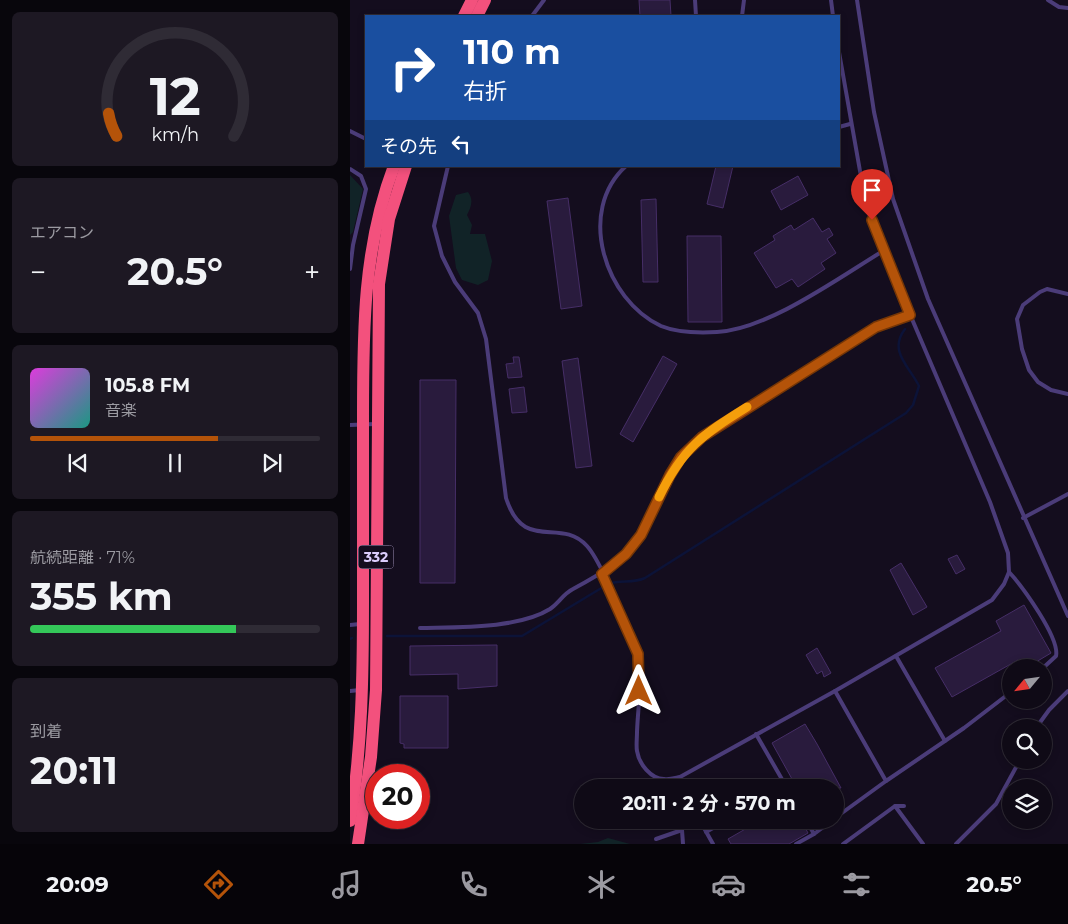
<!DOCTYPE html>
<html lang="ja">
<meta charset="utf-8">
<style>
:root{--surface:#0f0a16;--page:#1d1823;--text:#f1f3f6;--muted:#9b9aa1;--line:#2f2b35;--accent:#b45309}
body{margin:0;font-family:Montserrat,"Noto Sans JP",sans-serif;background:var(--page);color:var(--text);height:100vh;display:flex;flex-direction:column;font-size:19px;white-space:nowrap}
*{box-sizing:border-box;margin:0}
p{font-size:16px;color:var(--muted)}
.icon{flex:none;width:28px;height:28px;fill:none;stroke:currentColor;stroke-width:2;stroke-linecap:round;stroke-linejoin:round}
.map{position:relative;flex:1;overflow:hidden}
.details{display:flex;flex-direction:column;gap:12px;padding:12px;background:#08060c;width:350px}
.details>*{flex:none}
.guide{position:absolute;left:15px;top:15px;width:475px;height:152px;border-radius:0px;box-shadow:0 2px 8px #0003,0 0 0 1px var(--line);background:#1a4fa0;color:#fff;overflow:hidden}
.needle{width:32px;rotate:241deg}
.buttons{position:absolute;left:652px;top:659px;display:grid;gap:10px}
.buttons a{display:grid;place-items:center;width:50px;height:50px;border-radius:50%;background:var(--surface);box-shadow:0 2px 8px #0003,0 0 0 1px var(--line);font-size:25px}
.speed{position:absolute;left:15px;top:764px;display:flex;gap:10px;font-size:25px;font-weight:700;text-align:center}
.speed>*{display:grid;place-content:center;width:65px;height:65px;border-radius:50%;background:var(--surface);box-shadow:0 2px 8px #0003,0 0 0 1px var(--line);line-height:1}
.speed .limit{border:8px solid #d22;background:#fff;color:#111}
.pin{position:absolute;display:grid;place-items:center;width:42px;height:42px;color:#fff;margin:-51px -21px;border-radius:50% 50% 50% 0;rotate:-45deg;box-shadow:0 0 5px #0007}
.pin .icon{rotate:45deg}
.me{position:absolute;width:55px;margin:-28px;rotate:0deg;stroke-linejoin:round;filter:drop-shadow(0 0 4px #0008)}
.turn{display:flex;align-items:center;gap:18px;height:105px;padding:0 15px;font-size:22px}
.turn .icon{width:65px;height:65px;stroke-width:2.5}
.turn b{display:block;font-size:35px;line-height:42px}
.then{display:flex;align-items:center;height:48px;padding:0 15px;background:#0003;gap:10px;font-size:19px}
.big{font-size:38px;font-weight:700;line-height:1.1}
.details .card{flex:1;display:flex;flex-direction:column;justify-content:center;gap:8px;min-width:0;padding:0 18px;border-radius:8px;background:var(--page)}
.details .dial{align-items:center;gap:0}
.dial svg{height:130px;overflow:visible;fill:none;stroke:var(--line);stroke-width:7;stroke-linecap:round;text-anchor:middle}
.dial text{fill:var(--text);stroke:none}
.song{display:flex;align-items:center;gap:15px}
.cover{width:60px;height:60px;border-radius:8px;background:linear-gradient(135deg,hsl(300 70% 55%),hsl(170 70% 35%))}
.played{height:5px;border-radius:2px;background:linear-gradient(90deg,var(--accent) 65%,var(--line) 65%)}
.keys{display:flex;justify-content:space-around;direction:ltr}
.heat{display:flex;justify-content:space-between;align-items:center;font-size:28px;direction:ltr}
.charge{height:8px;border-radius:4px;background:linear-gradient(90deg,#34c759 71%,var(--line) 0)}
.trip{position:absolute;left:224px;top:779px;width:270px;height:50px;border-radius:25px;background:var(--surface);box-shadow:0 2px 8px #0003,0 0 0 1px var(--line);font-weight:700;line-height:50px;text-align:center}
.tab-bar{display:flex;height:80px;justify-content:space-around;align-items:center;background:#060409;color:var(--muted)}
.tab-bar .icon{width:35px;height:35px}
.tab-bar .selected{color:var(--accent)}
.tab-bar b{font-size:22px;color:var(--text)}
main{display:flex;flex:1;min-height:0}
.map>svg:first-child{display:block}
</style>
<main>
<section class="details">
<div class="card dial"><svg viewBox="0 0 100 80">
<path d="M14 69A42 42 0 1 1 86 69"/>
<path d="M14 69A42 42 0 0 1 9 55" stroke="#b45309"/>
<text x="50" y="56" font-size="32" font-weight="700">12</text>
<text x="50" y="72" font-size="11">km/h</text>
</svg></div>
<div class="card"><p>エアコン</p>
<div class="heat"><a>−</a><b class="big">20.5°</b><a>+</a></div>
</div>
<div class="card">
<div class="song"><i class="cover"></i><div><b>105.8 FM</b><p>音楽</p></div></div>
<div class="played"></div>
<div class="keys"><svg class="icon" aria-label="previous" viewBox="0 0 24 24"><path d="M18 5L8 12l10 7zM5 5v14"/></svg><svg class="icon" aria-label="pause" viewBox="0 0 24 24"><path d="M8 5v14M16 5v14"/></svg><svg class="icon" aria-label="next" viewBox="0 0 24 24"><path d="M6 5l10 7-10 7zM19 5v14"/></svg></div>
</div>
<div class="card"><p>航続距離 · 71%</p><b class="big">355 km</b><div class="charge"></div></div>
<div class="card"><p>到着</p><b class="big">20:11</b></div>
</section>
<div class="map">
<svg width="718" height="844" viewBox="0 0 718 844">
<rect width="100%" height="100%" fill="#140d1e"/>
<g fill="#112327">
<polygon points="0,175 13,189 3,232 0,235"/>
<path d="M118 192C124 200 121 207 117 215L122 225 120 234H135L142 261 138 280 128 285 112 280 106 268 99 216 106 195Z"/>
<polygon points="258,838 280,844 230,844 248,842"/>
</g>
<g fill="none" stroke-linecap="round" stroke-linejoin="round">
<g stroke="#0c1338" stroke-width="2.5">
<path d="M37 636H172L258 584C271 579 282 584 295 578L556 413 563 405 569 386C559 366 538 351 555 329"/>
<polyline points="0,639 2,638"/>
</g>
</g>
<g fill="#291b3d" stroke="#462e67">
<polygon points="289,0 320,0 321,16 290,16"/>
<polygon points="366,166 383,166 373,208 357,204"/>
<polygon points="448,176 458,195 431,210 421,191"/>
<polygon points="218,198 232,306 211,309 197,201"/>
<polygon points="306,199 308,282 293,282 291,200"/>
<polygon points="463,218 472,232 479,228 483,235 477,239 486,253 471,263 475,269 448,287 442,279 426,288 404,253 425,240 423,236 441,225 444,230"/>
<polygon points="337,236 371,236 372,322 338,322"/>
<polygon points="313,356 327,364 283,442 270,434"/>
<polygon points="163,357 169,357 172,377 158,378 156,364 164,363"/>
<polygon points="228,358 242,466 226,468 212,361"/>
<polygon points="70,380 106,380 105,583 70,583"/>
<polygon points="174,387 177,412 162,413 159,389"/>
<polygon points="607,555 615,569 606,574 598,559"/>
<polygon points="551,563 577,607 563,615 540,570"/>
<polygon points="674,605 701,653 676,668 672,668 668,660 602,697 585,668 651,631 646,621"/>
<polygon points="147,645 147,686 108,689 108,674 60,675 60,646"/>
<polygon points="467,648 481,673 474,677 472,671 467,674 456,655"/>
<polygon points="50,696 98,696 98,748 54,748 54,744 50,743"/>
<polygon points="455,724 467,744 491,788 447,788 422,743"/>
<polygon points="411,820 451,820 458,833 439,844 381,844 378,839"/>
</g>
<g fill="none" stroke-linecap="round" stroke-linejoin="round">
<g stroke="#4b3c79" stroke-width="4">
<polyline points="345,0 346,16"/>
<polyline points="481,0 483,16"/>
<polyline points="507,0 524,112 543,199 578,299 718,616"/>
<polyline points="698,0 709,7 718,8"/>
<polyline points="182,16 194,0"/>
<polyline points="392,16 394,0"/>
<polyline points="489,127 500,124"/>
<polyline points="0,131 16,139"/>
<path d="M98 166 84 226 92 256 105 282 128 313 136 339 156 498C174 554 210 516 237 546 250 560 277 626 285 646 294 672 288 704 287 732 287 738 286 746 287 751 289 764 301 779 314 779 319 780 325 778 330 777L485 691 642 600 654 584 659 572 658 553 640 502 533 251 516 205 489 52"/>
<path d="M276 166C226 211 255 300 311 326 328 333 349 333 367 332 417 330 490 277 533 251"/>
<polyline points="0,169 11,176 16,189 3,245 0,269"/>
<polyline points="718,294 697,289 690,292 673,305 667,319 672,349 679,370 688,382 701,390 718,394"/>
<polyline points="0,425 25,424"/>
<polyline points="673,518 718,494"/>
<path d="M659 572C672 586 710 638 706 656L693 668"/>
<polyline points="0,625 10,624"/>
<path d="M70 628C107 627 168 629 200 609 209 603 213 594 223 589 249 575 274 561 290 536 303 517 309 494 320 474 328 459 340 449 352 437L526 327 560 315"/>
<polyline points="546,656 595,741"/>
<polyline points="0,691 10,690"/>
<polyline points="686,728 699,710 718,691"/>
<polyline points="406,734 437,788"/>
<polyline points="330,777 331,788"/>
<polyline points="536,781 614,728 661,692"/>
<polyline points="545,806 573,844"/>
<polyline points="485,818 536,781 485,691"/>
<polyline points="456,820 464,834 483,820"/>
<polyline points="335,823 354,828 363,844"/>
<polyline points="332,830 333,844"/>
<polyline points="356,832 377,820"/>
<polyline points="306,839 332,830 335,820"/>
<polyline points="446,844 464,834"/>
<polyline points="493,844 545,806 554,806"/>
<polyline points="606,844 646,804 670,760"/>
</g>
<g stroke="#f3517d" stroke-width="12">
<polyline points="114,16 122,0"/>
<polyline points="127,16 135,0"/>
<path d="M0 821C12 748 13 675 13 602 13 542 13 483 13 424 13 336 12 250 44 166"/>
<polyline points="8,844 21,757 26,690 29,284 39,219 56,166"/>
</g>
</g>
<g fill="none" stroke-linecap="round" stroke-linejoin="round">
<defs>
<polyline id="route" points="289,691 288,654 252,574 276,554 291,535 320,475 331,457 352,437 526,327 560,315 522,220"/>
</defs>
<use href="#route" stroke="#753606" stroke-width="12"/>
<use href="#route" stroke="#b45309" stroke-width="9"/>
<path stroke="#f59e0b" stroke-width="9" d="M309 497C333 448 352 435 397 407"/>
</g>
<g text-anchor="middle" stroke-width="5" stroke-linejoin="round" paint-order="stroke">
<rect fill="#140d1e" stroke="#a093b9" stroke-width="1" x="8.5" y="545.5" width="35" height="23" rx="4"/>
<g font-size="14" font-weight="bold" fill="#dccdfc">
<text x="26" y="562">332</text>
</g>
</g>
</svg>
<div class="buttons">
<a><svg class="needle" viewBox="-14 -14 28 28"><path d="M0-13l5 13h-10z" fill="#e53935"/><path d="M0 13l5-13h-10z" fill="#9b9aa1"/></svg></a>
<a><svg class="icon" aria-label="search" viewBox="0 0 24 24"><circle cx="10" cy="10" r="6"/><path d="M15 15l6 6"/></svg></a>
<a><svg class="icon" aria-label="layers" viewBox="0 0 24 24"><path d="M12 4l9 5-9 5-9-5zM3 14l9 5 9-5"/></svg></a>
</div>
<div class="speed"><div class="limit">20</div></div>
<div class="pin" style="left:522px;top:220px;background:#d93025"><svg class="icon" aria-label="arrive" viewBox="0 0 24 24"><path d="M6 21V4h12l-3 4 3 4H6"/></svg></div>
<svg class="me" style="left:289px;top:691px" viewBox="-20 -20 40 40"><path d="M0-17L14 15 0 8-14 15z" fill="#b45309" stroke="#fff" stroke-width="4"/></svg>
<div class="trip">20:11 · 2 分 · 570 m</div>
<div class="guide">
<div class="turn"><svg class="icon" aria-label="right" viewBox="0 0 24 24"><path d="M7 20v-9h11M14 6l5 5-5 5"/></svg><div><b>110 m</b>右折</div></div>
<div class="then">その先<svg class="icon" aria-label="left" viewBox="0 0 24 24"><path d="M17 20v-9H6M10 6l-5 5 5 5"/></svg></div>
</div>
</div>
</main>
<nav class="tab-bar">
<b>20:09</b>
<svg class="icon selected" aria-label="directions" viewBox="0 0 24 24"><path d="M12 3l9 9-9 9-9-9zM9 14v-3h6M13 9l2 2-2 2"/></svg>
<svg class="icon" aria-label="music" viewBox="0 0 24 24"><path d="M9 18V5l10-2v13"/><circle cx="6" cy="18" r="3"/><circle cx="16" cy="16" r="3"/></svg>
<svg class="icon" aria-label="phone" viewBox="0 0 24 24"><path d="M5 4h4l2 5-3 2q2 4 5 5l2-3 5 2v4C11 20 4 13 5 4z"/></svg>
<svg class="icon" aria-label="climate" viewBox="0 0 24 24"><path d="M12 3v18M4 7l16 10M4 17L20 7"/></svg>
<svg class="icon" aria-label="car" viewBox="0 0 24 24"><path d="M5 17H2v-5l4-1 3-4h7l3 4 3 1v5h-3M9 17h6M6 11h13"/><circle cx="7" cy="17" r="2"/><circle cx="17" cy="17" r="2"/></svg>
<svg class="icon" aria-label="filters" viewBox="0 0 24 24"><path d="M4 7h16M4 17h16"/><circle cx="9" cy="7" r="2"/><circle cx="15" cy="17" r="2"/></svg>
<b>20.5°</b>
</nav>
